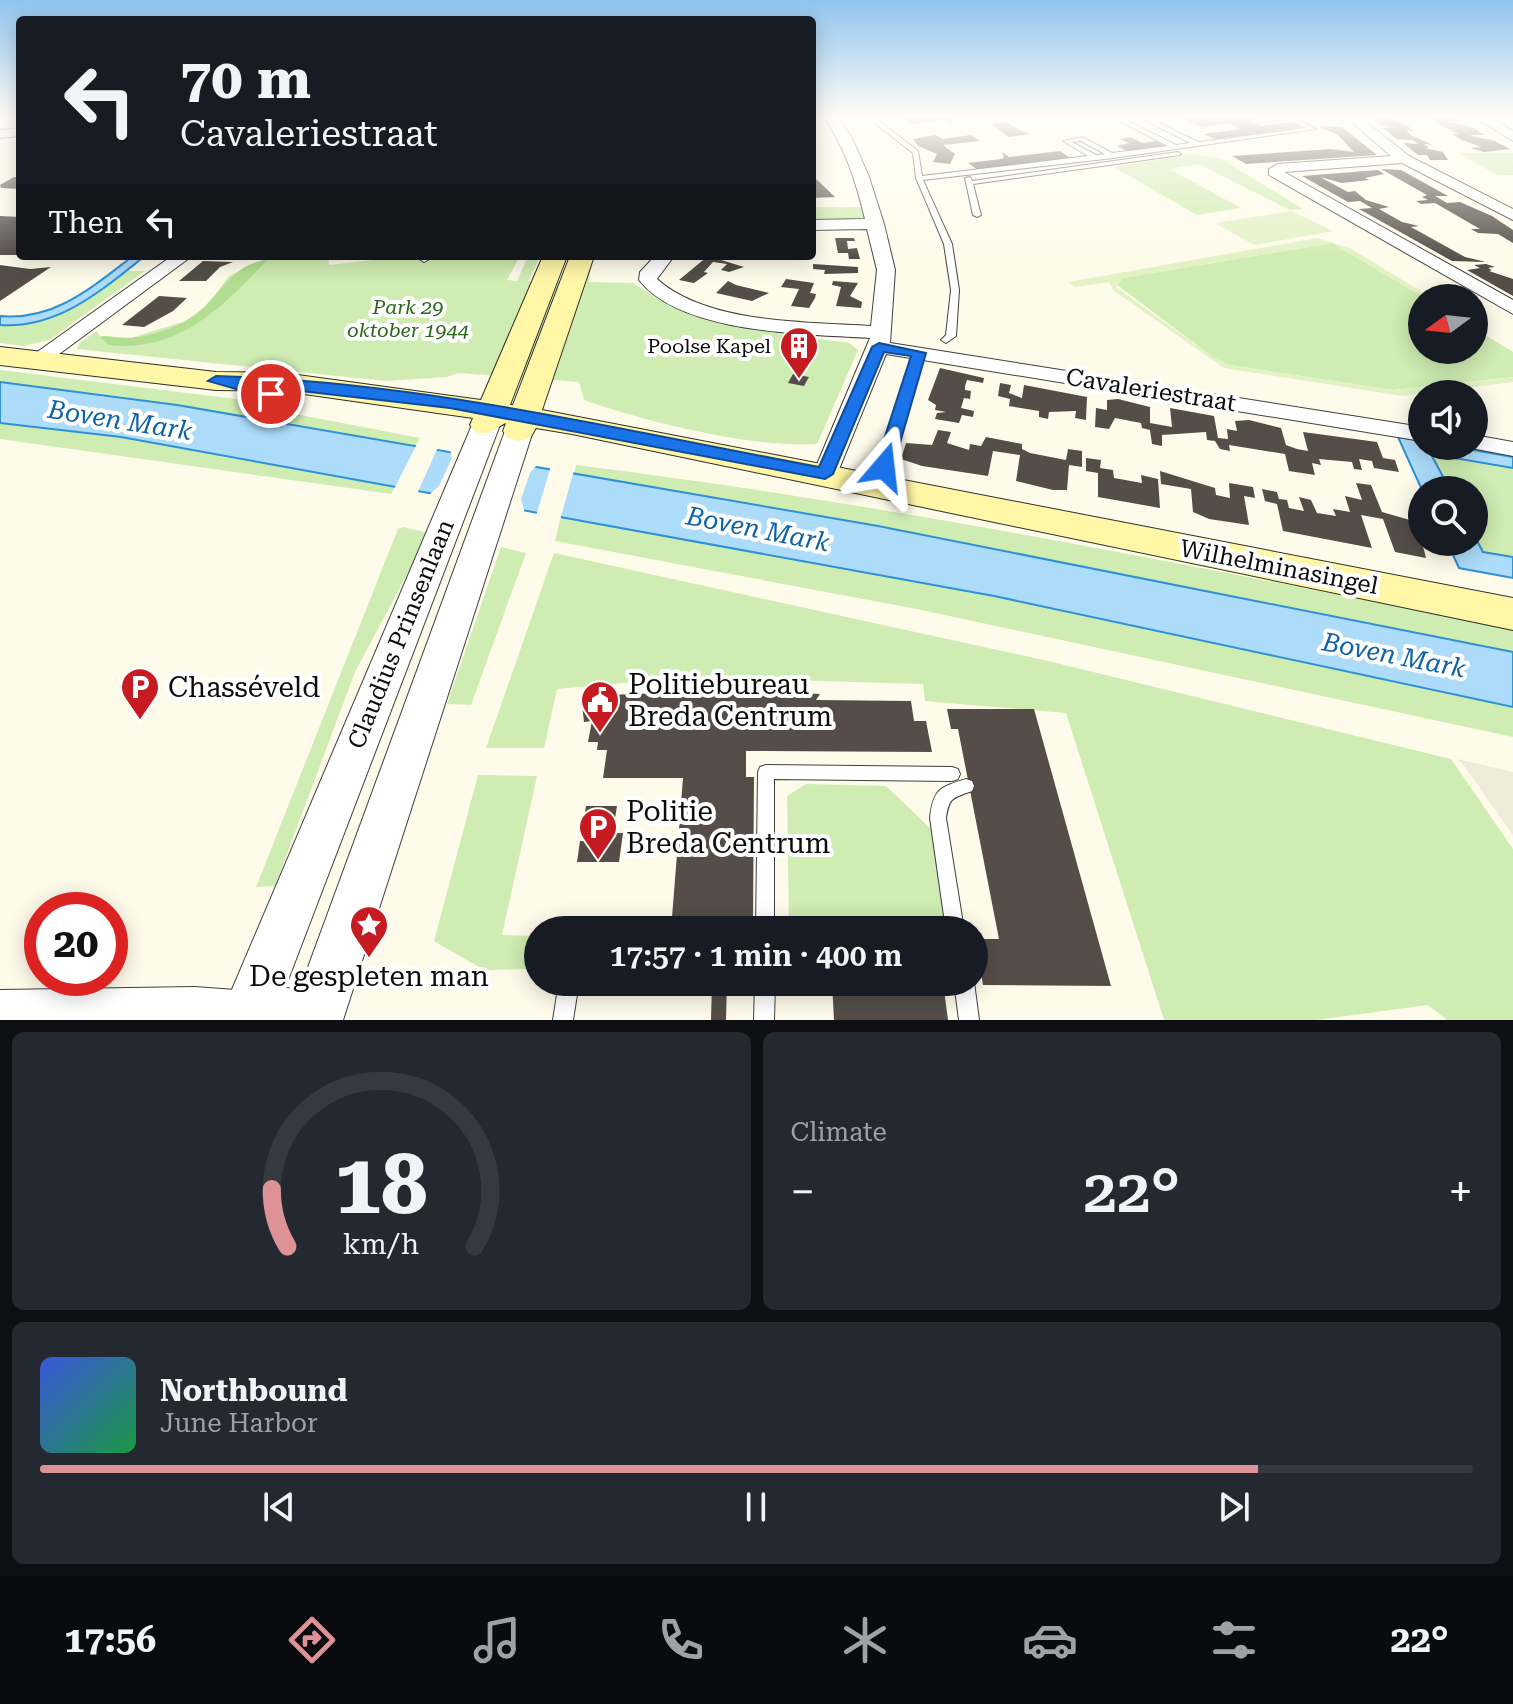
<!DOCTYPE html>
<meta charset="utf-8">
<style>
:root{--surface:#171b24;--page:#242831;--text:#f1f3f6;--muted:#9ea1a6;--line:#363941;--accent:#dd9296}
body{margin:0;font-family:"Roboto Serif",serif;background:var(--page);color:var(--text);height:100vh;display:flex;flex-direction:column;font-size:30px;white-space:nowrap}
*{box-sizing:border-box;margin:0}
p{font-size:26px;color:var(--muted)}
.icon{flex:none;width:44px;height:44px;fill:none;stroke:currentColor;stroke-width:2;stroke-linecap:round;stroke-linejoin:round}
.map{position:relative;height:1020px;overflow:hidden}
.details{display:flex;flex-direction:column;gap:12px;padding:12px;background:#0d0f14;flex:1}
.details>*{flex:none}
.guide{position:absolute;left:16px;top:16px;width:800px;height:244px;border-radius:8px;box-shadow:0 4px 20px #0003;background:#171b24;color:var(--text);overflow:hidden}
.needle{width:52px;rotate:255deg}
.buttons{position:absolute;left:1408px;top:284px;display:grid;gap:16px}
.buttons a{display:grid;place-items:center;width:80px;height:80px;border-radius:50%;background:var(--surface);box-shadow:0 4px 20px #0003;font-size:40px}
.speed{position:absolute;left:24px;top:892px;display:flex;gap:16px;font-size:40px;font-weight:700;text-align:center}
.speed>*{display:grid;place-content:center;width:104px;height:104px;border-radius:50%;background:var(--surface);box-shadow:0 4px 20px #0003;line-height:1}
.speed .limit{border:12px solid #d22;background:#fff;color:#111}
.pin{position:absolute;display:grid;place-items:center;width:68px;height:68px;color:#fff;margin:-34px;border:4px solid #fff;border-radius:50%;box-shadow:0 2px 8px #0007}
.me{position:absolute;width:88px;margin:-44px;rotate:17deg;stroke-linejoin:round;filter:drop-shadow(0 0 6px #0008)}
.turn{display:flex;align-items:center;gap:28px;height:168px;padding:0 32px;font-size:36px}
.turn .icon{width:104px;height:104px;stroke-width:2.5}
.turn b{display:block;font-size:56px;line-height:68px}
.then{display:flex;align-items:center;height:76px;padding:0 32px;background:#0003;gap:16px;font-size:30px}
.big{font-size:60px;font-weight:600;line-height:1.1}
.details .tile{flex:1;display:flex;flex-direction:column;justify-content:center;gap:12px;min-width:0;padding:0 28px;border-radius:12px;background:var(--page)}
.details .dial{align-items:center;gap:0}
.dial svg{height:208px;overflow:visible;fill:none;stroke:var(--line);stroke-width:7;stroke-linecap:round;text-anchor:middle}
.dial text{fill:var(--text);stroke:none}
.song{display:flex;align-items:center;gap:24px}
.cover{width:96px;height:96px;border-radius:12px;background:linear-gradient(135deg,hsl(230 70% 55%),hsl(140 70% 35%))}
.played{height:8px;border-radius:4px;background:linear-gradient(90deg,var(--accent) 85%,var(--line) 85%)}
.keys{display:flex;justify-content:space-around;direction:ltr}
.heat{display:flex;justify-content:space-between;align-items:center;font-size:44px;direction:ltr}
.details .tiles{flex:1;display:grid;gap:12px;grid-template-columns:1fr 1fr}
.tile:last-child{grid-column:span 2}
.trip{position:absolute;left:524px;top:916px;width:464px;height:80px;border-radius:40px;background:var(--surface);box-shadow:0 4px 20px #0003;font-weight:600;line-height:80px;text-align:center}
.tab-bar{display:flex;height:128px;justify-content:space-around;align-items:center;background:#090b0e;color:var(--muted)}
.tab-bar .icon{width:56px;height:56px}
.tab-bar .on{color:var(--accent)}
.tab-bar b{font-size:36px;color:var(--text)}
.map>svg:first-child{display:block}
</style>
<div class="map">
<svg width="1513" height="1020" viewBox="0 0 1513 1020">
<rect width="100%" height="100%" fill="#fffbeb"/>
<g fill="#cfecb2">
<polygon points="1458,153 1513,153 1513,175 1497,175"/>
<polygon points="1191,154 1220,158 1303,209 1290,210 1199,164 1169,169 1241,208 1197,215 1114,167"/>
<polygon points="812,207 864,207 868,222 812,222"/>
<polygon points="1332,243 1425,298 1422,298 1422,350 1474,350 1474,328 1513,352 1513,377 1393,390 1230,365 1214,358 1116,284 1123,278"/>
<path d="M271 256H328L329 265 408 256H520L507 280 517 281 528 256H540L529 281 582 282 593 256 589 282 633 283 671 307 739 328 849 343 858 350 817 444C752 448 646 422 584 400L579 382 458 373 447 377 386 381 77 349 79 343 97 331 100 336 131 338 185 321 208 305 229 276Z"/>
<path d="M127 271H145L49 340 23 346 0 343V325C51 328 87 299 127 271Z"/>
<polygon points="0,370 268,403 264,408 420,438 415,447 124,397 0,382"/>
<polygon points="0,423 121,437 396,486 391,494 0,439"/>
<polygon points="1430,454 1513,468 1513,557 1483,552 1474,535 1474,490 1450,490"/>
<path d="M576 465C890 504 1202 567 1513 630V652L878 526 574 475Z"/>
<polygon points="561,516 994,596 1513,707 1513,737 917,609 555,541"/>
<polygon points="403,527 429,533 355,672 275,886 256,887 398,529"/>
<polygon points="501,547 526,553 471,705 447,704"/>
<polygon points="554,553 1048,661 1451,759 1513,849 1513,1020 1447,1020 1428,1005 1316,1020 1164,1020 1066,713 925,701 923,684 689,677 557,689 544,748 486,748"/>
<polygon points="478,775 537,776 502,935 538,936 538,969 484,970 434,941"/>
<polygon points="806,784 886,786 931,829 946,930 789,930 787,796"/>
</g>
<path fill="#b2de91" d="M267 260C224 306 178 353 109 345L100 337C107 335 115 338 124 338 144 338 166 331 184 322 218 305 225 265 267 260Z"/>
<g fill="#e2f2c5">
<polygon points="1292,211 1333,231 1254,245 1215,223"/>
<polygon points="1317,238 1350,248 1432,298 1425,298 1332,243 1123,278 1116,287 1214,358 1230,365 1393,390 1513,377 1513,382 1402,396 1224,368 1114,291 1109,282 1075,287 1068,282"/>
</g>
<polygon fill="#efeada" points="1457,759 1513,772 1513,835 1465,767"/>
<g fill="#acdcfa" stroke="#2e91d6" stroke-width="2">
<path d="M133 256H145C102 290 58 329 0 325V316C55 321 92 287 133 256Z"/>
<polygon points="0,382 177,405 878,526 1513,652 1513,707 994,596 121,437 0,423"/>
<polygon points="1398,437 1422,441 1422,446 1450,446 1513,457 1513,468 1431,454 1450,490 1422,490"/>
<polygon points="1474,535 1483,552 1513,557 1513,578 1459,568 1447,542 1474,542"/>
</g>
<g fill="#fffbeb">
<polygon points="417,444 438,447 417,494 394,489"/>
<polygon points="450,449 538,464 530,473 521,499 525,514 428,496 439,486 452,458"/>
<polygon points="551,466 574,470 560,520 536,516"/>
</g>
<g fill="#564d48">
<polygon points="903,117 956,117 956,119 951,120 952,124 942,120 912,124"/>
<polygon points="1180,117 1262,117 1248,121 1261,126 1292,122 1306,128 1216,139 1203,134 1241,129 1228,123 1201,127"/>
<polygon points="1369,117 1392,119 1408,126 1413,131 1406,130 1412,136 1433,145 1424,144 1429,148 1424,148 1443,152 1448,160 1430,160 1427,155 1418,155 1403,143 1418,144 1413,140 1397,139 1383,128 1396,127 1379,125"/>
<polygon points="1456,117 1461,121 1447,121 1474,128 1484,135 1470,135 1474,137 1493,140 1510,149 1484,152 1470,148 1482,147 1462,140 1452,134 1459,134 1427,118"/>
<polygon points="1007,122 1019,130 1031,134 1008,137 992,124"/>
<polygon points="1318,126 1342,127 1377,155 1246,164 1232,156 1331,149 1354,152 1338,135"/>
<polygon points="936,135 942,139 971,135 980,141 943,145 955,154 950,164 933,162 937,154 918,146 913,139"/>
<polygon points="1131,137 1142,143 1155,141 1166,146 1127,151 1117,146 1129,143 1120,139"/>
<polygon points="1060,151 1072,159 979,171 968,163 1001,159 1004,158 1002,152 1009,157"/>
<polygon points="1381,169 1401,170 1448,196 1435,196 1447,203 1460,202 1492,216 1513,230 1513,243 1498,234 1478,233 1471,229 1480,229 1435,203 1421,204 1416,201 1428,200 1422,197 1427,195"/>
<polygon points="1378,170 1384,174 1365,178 1369,180 1342,183 1320,177 1348,192 1355,191 1366,200 1389,207 1379,209 1402,222 1419,226 1411,227 1465,257 1486,262 1452,261 1359,209 1372,208 1360,201 1348,202 1302,176"/>
<polygon points="14,177 20,177 20,189 1,188 0,185"/>
<polygon points="812,179 816,179 835,197 812,198"/>
<polygon points="0,216 20,217 20,255 0,255"/>
<polygon points="835,238 854,238 855,241 847,241 848,249 857,248 860,259 849,259 848,253 838,253"/>
<polygon points="708,256 744,267 729,272 721,270 727,264 713,262 704,272 708,273 694,283 679,280"/>
<polygon points="203,261 233,262 220,267 206,281 179,281"/>
<polygon points="813,264 858,267 858,273 824,274 825,270 813,269"/>
<polygon points="1486,264 1495,267 1488,268 1492,270 1489,271 1513,279 1513,296 1467,270 1480,268 1474,265"/>
<polygon points="0,265 30,269 51,267 0,301"/>
<polygon points="786,279 814,283 810,293 816,294 815,298 809,308 791,306 799,289 781,287"/>
<polygon points="728,281 736,285 769,293 752,301 716,293"/>
<polygon points="833,281 858,283 850,296 862,302 861,308 836,306 841,287 832,285"/>
<polygon points="159,296 187,298 173,311 144,327 122,325"/>
<polygon points="940,368 984,378 983,383 967,380 965,386 965,390 971,391 970,399 964,398 961,408 974,411 973,417 962,415 959,423 935,419 937,413 946,412 935,410 936,405 928,400"/>
<polygon points="793,374 809,377 804,386 788,383"/>
<polygon points="1000,383 1011,385 1009,393 1022,398 1024,385 1087,397 1086,420 1075,418 1076,411 1049,412 1048,419 1039,417 1039,411 1009,406 1010,399 998,396"/>
<polygon points="1118,399 1150,407 1150,423 1172,427 1170,408 1214,416 1218,438 1228,439 1227,429 1237,431 1235,421 1249,420 1281,428 1286,445 1297,449 1308,451 1303,432 1377,442 1383,458 1395,460 1399,472 1374,468 1372,461 1359,459 1362,470 1354,469 1352,462 1319,459 1321,465 1312,463 1315,475 1289,471 1285,454 1229,445 1230,451 1220,449 1215,441 1207,440 1206,432 1162,435 1162,446 1152,444 1150,430 1142,428 1141,423 1115,418 1109,429 1095,427 1096,408 1107,410 1107,400"/>
<polygon points="938,430 951,432 947,443 969,450 970,444 981,446 986,437 1022,444 1022,449 1030,453 1066,460 1068,449 1082,451 1082,467 1069,465 1067,490 1053,490 1016,481 1020,455 993,451 988,476 922,466 901,459 906,443 932,445"/>
<polygon points="1086,458 1101,460 1100,468 1113,470 1114,478 1142,483 1141,475 1158,479 1160,508 1098,497 1098,473 1086,471"/>
<polygon points="1160,471 1215,488 1216,495 1230,498 1229,483 1253,487 1255,498 1244,496 1249,525 1209,519 1193,512 1191,489 1161,484"/>
<polygon points="1356,483 1371,485 1382,512 1417,522 1426,558 1395,552 1383,519 1361,515 1372,548 1283,531 1277,504 1265,501 1262,489 1277,492 1279,499 1287,500 1289,508 1304,511 1299,497 1311,500 1317,513 1336,516 1333,509 1350,512 1345,496 1362,500"/>
<polygon points="741,690 820,694 816,700 911,701 914,721 926,721 932,752 746,751 746,777 754,777 753,923 935,924 935,930 671,930 683,778 603,778 607,750 597,750 598,742 588,742 592,721 584,722 581,696"/>
<polygon points="947,709 1034,709 1111,986 983,985 975,939 999,939 958,729 951,729"/>
<polygon points="586,806 617,806 613,831 582,831"/>
<polygon points="612,833 623,833 619,862 577,862 580,841 611,842"/>
<polygon points="712,982 727,982 726,1020 711,1020"/>
<polygon points="832,982 943,982 948,1020 834,1020"/>
</g>
<g fill="none" stroke-linecap="round" stroke-linejoin="round">
<defs>
<g id="service">
<path d="M867 117H874L918 151 922 176 1088 156 1063 141 1082 137 1112 153 1168 146 1112 117H1120L1176 145 1190 143 1139 117H1147L1198 142 1306 128 1293 122 1260 126 1257 124 1287 119 1284 117H1292L1316 129 1113 158 923 180 952 244 959 290 956 336 946 343 941 340 946 335 951 290 944 244 916 178 913 153ZM1081 141 1105 154 1096 155 1072 142Z"/>
<polygon points="1178,152 1181,154 1180,155 973,184 981,215 977,217 973,215 965,178 970,177 972,181"/>
<polygon points="919,350 924,353 890,467 888,470 880,470 878,467 914,353"/>
<polygon points="766,765 952,767 958,769 960,774 958,779 952,781 774,779 774,930 756,930 758,772 760,767"/>
<path d="M966 779 972 781 974 786 972 791C953 798 949 797 946 818L964 930H946L930 818C933 789 940 787 966 779Z"/>
<polygon points="559,982 579,982 573,1020 553,1020"/>
<polygon points="755,982 775,982 774,1020 754,1020"/>
<polygon points="954,982 974,982 979,1020 959,1020"/>
</g>
<g id="minor">
<path d="M824 117H837L852 138 869 177 884 224 895 270 890 343 1422 427V441L886 354 837 474 834 480H816L813 474 870 338C806 334 681 334 639 280L640 272 655 256H674L657 279C707 324 807 322 871 326L877 270 867 229 812 230V220L865 219C856 182 846 149 824 117Z"/>
<polygon points="1346,117 1360,117 1409,156 1513,209 1513,220 1402,163 1284,172 1513,300 1513,314 1269,175 1269,169 1278,164 1391,156"/>
<polygon points="1474,117 1489,117 1513,131 1513,141"/>
<polygon points="20,128 20,136 0,138 0,130"/>
<polygon points="172,256 192,256 47,363 33,363 30,359 33,355"/>
<polygon points="415,256 433,256 433,257 424,262"/>
<polygon points="1474,435 1513,442 1513,456 1466,447 1474,446"/>
<polygon points="195,987 249,991 264,998 271,1013 268,1020 0,1020 0,990"/>
</g>
<polygon id="tertiary" points="486,416 496,419 500,425 285,988 300,989 505,431 509,425 529,425 533,431 343,1020 219,1020 472,425 476,419"/>
<path id="secondary" d="M543 256H567L510 405H513L570 256H594L542 410 1513 598V630L572 434 536 428 530 438 519 441 508 438 503 431 506 423C494 428 492 436 475 432L470 425 473 418 283 391 216 390 0 365V347L216 372 283 373 481 400Z"/>
</defs>
<use href="#service" stroke="#3f3f3f" stroke-width="2"/>
<use href="#minor" stroke="#3f3f3f" stroke-width="2"/>
<use href="#tertiary" stroke="#3f3f3f" stroke-width="2"/>
<use href="#secondary" stroke="#2e2e2e" stroke-width="2"/>
<use href="#service" fill="#fff" fill-rule="evenodd"/>
<use href="#minor" fill="#fff" fill-rule="evenodd"/>
<use href="#tertiary" fill="#fff" fill-rule="evenodd"/>
<use href="#secondary" fill="#fff6a6" fill-rule="evenodd"/>
</g>
<linearGradient id="sky" x2="0" y2="1"><stop stop-color="#90c4ef"/><stop offset="0.45" stop-color="#fffdf6"/><stop offset="1" stop-color="#fffdf6" stop-opacity="0"/></linearGradient>
<rect width="1513" height="260" fill="url(#sky)"/>
<path fill="#1a73e8" stroke="#114b97" stroke-width="2" d="M879 343 926 353 893 467 884 472 875 467 911 356 884 352 833 474 825 479 450 408 257 386 277 391V397L271 399 208 381 216 376C419 381 620 430 819 467L872 347Z"/>
<defs>
<symbol id="building-pin" viewBox="-11 -11 22 30"><path d="M0 17L-7.5 6A9.5 9.5 0 1 1 7.5 6Z" fill="#c51b21" stroke="#fff"/><path d="M-4-6H4V6H1V3H-1V6H-4ZM-2.5-4.3h1.7v1.8h-1.7ZM.8-4.3h1.7v1.8H.8ZM-2.5-1h1.7V.8h-1.7ZM.8-1h1.7V.8H.8Z" fill="#fff"/></symbol>
<symbol id="parking-pin" viewBox="-11 -11 22 30"><path d="M0 17L-7.5 6A9.5 9.5 0 1 1 7.5 6Z" fill="#c51b21" stroke="#fff"/><path d="M-3.5-5.5H1a3.5 3.5 0 0 1 0 7H-1V5.5H-3.5ZM-1-3.4V-.6H.8a1.4 1.4 0 0 0 0-2.8Z" fill="#fff"/></symbol>
<symbol id="civic-pin" viewBox="-11 -11 22 30"><path d="M0 17L-7.5 6A9.5 9.5 0 1 1 7.5 6Z" fill="#c51b21" stroke="#fff"/><path d="M-.6-6.5H3V-4.5H.6V-3L4-1V1h2V6H-6V1h2V-1L-.6-3ZM-1.2 2.5V6h2.4V2.5Z" fill="#fff"/></symbol>
<symbol id="sight-pin" viewBox="-11 -11 22 30"><path d="M0 17L-7.5 6A9.5 9.5 0 1 1 7.5 6Z" fill="#c51b21" stroke="#fff"/><path d="M0-6L1.8-2.2L6-1.7L2.9 1.2L3.7 5.4L0 3.3L-3.7 5.4L-2.9 1.2L-6-1.7L-1.8-2.2Z" fill="#fff"/></symbol>
</defs>
<g fill-rule="evenodd">
<use href="#building-pin" x="777" y="324" width="44" height="60"/>
<use href="#parking-pin" x="118" y="665" width="44" height="60"/>
<use href="#civic-pin" x="578" y="678" width="44" height="60"/>
<use href="#parking-pin" x="576" y="805" width="44" height="60"/>
<use href="#sight-pin" x="347" y="903" width="44" height="60"/>
</g>
<g text-anchor="middle" stroke-width="8" stroke-linejoin="round" paint-order="stroke">
<g font-size="20" font-style="italic" fill="#286818" stroke="#fff">
<text x="408" y="314">Park 29<tspan x="408" dy="23">oktober 1944</tspan></text>
</g>
<g font-size="20" fill="#0c0c0c" stroke="#fff" text-anchor="end">
<text x="771" y="353">Poolse Kapel</text>
</g>
<g font-size="24" fill="#0c0c0c" stroke="#fff">
<text transform="translate(1151 390) rotate(9)" y="8">Cavaleriestraat</text>
<text transform="translate(1279 567) rotate(11)" y="8">Wilhelminasingel</text>
<text transform="translate(401 634) rotate(-68)" y="8">Claudius Prinsenlaan</text>
</g>
<g font-size="26" font-style="italic" fill="#0d61a6" stroke="#fff">
<text transform="translate(120 420) rotate(9)" y="9">Boven Mark</text>
<text transform="translate(758 529) rotate(11)" y="9">Boven Mark</text>
<text transform="translate(1394 655) rotate(11)" y="9">Boven Mark</text>
</g>
<g font-size="28" fill="#0c0c0c" stroke="#fff" text-anchor="start">
<text x="628" y="694">Politiebureau<tspan x="628" dy="32">Breda Centrum</tspan></text>
<text x="168" y="697">Chasséveld</text>
<text x="626" y="821">Politie<tspan x="626" dy="32">Breda Centrum</tspan></text>
<text x="369" y="986" text-anchor="middle">De gespleten man</text>
</g>
</g>
</svg>
<div class="buttons">
<a><svg class="needle" viewBox="-14 -14 28 28"><path d="M0-13l5 13h-10z" fill="#e53935"/><path d="M0 13l5-13h-10z" fill="#9ea1a6"/></svg></a>
<a><svg class="icon" aria-label="sound" viewBox="0 0 24 24"><path d="M4 9h4l5-4v14l-5-4H4zM17 9q2 3 0 6"/></svg></a>
<a><svg class="icon" aria-label="search" viewBox="0 0 24 24"><circle cx="10" cy="10" r="6"/><path d="M15 15l6 6"/></svg></a>
</div>
<div class="speed"><div class="limit">20</div></div>
<div class="pin" style="left:271px;top:394px;background:#d93025"><svg class="icon" aria-label="arrive" viewBox="0 0 24 24"><path d="M6 21V4h12l-3 4 3 4H6"/></svg></div>
<svg class="me" style="left:884px;top:467px" viewBox="-20 -20 40 40"><path d="M0-17L14 15 0 8-14 15z" fill="#1a73e8" stroke="#fff" stroke-width="4"/></svg>
<div class="trip">17:57 · 1 min · 400 m</div>
<div class="guide">
<div class="turn"><svg class="icon" aria-label="left" viewBox="0 0 24 24"><path d="M17 20v-9H6M10 6l-5 5 5 5"/></svg><div><b>70 m</b>Cavaleriestraat</div></div>
<div class="then">Then<svg class="icon" aria-label="left" viewBox="0 0 24 24"><path d="M17 20v-9H6M10 6l-5 5 5 5"/></svg></div>
</div>
</div>
<section class="details">
<div class="tiles">
<div class="tile dial"><svg viewBox="0 0 100 80">
<path d="M14 69A42 42 0 1 1 86 69"/>
<path d="M14 69A42 42 0 0 1 8 47" stroke="#dd9296"/>
<text x="50" y="56" font-size="32" font-weight="700">18</text>
<text x="50" y="72" font-size="11">km/h</text>
</svg></div>
<div class="tile"><p>Climate</p>
<div class="heat"><a>−</a><b class="big">22°</b><a>+</a></div>
</div>
<div class="tile">
<div class="song"><i class="cover"></i><div><b>Northbound</b><p>June Harbor</p></div></div>
<div class="played"></div>
<div class="keys"><svg class="icon" aria-label="previous" viewBox="0 0 24 24"><path d="M18 5L8 12l10 7zM5 5v14"/></svg><svg class="icon" aria-label="pause" viewBox="0 0 24 24"><path d="M8 5v14M16 5v14"/></svg><svg class="icon" aria-label="next" viewBox="0 0 24 24"><path d="M6 5l10 7-10 7zM19 5v14"/></svg></div>
</div>
</div>
</section>
<nav class="tab-bar">
<b>17:56</b>
<svg class="icon on" aria-label="directions" viewBox="0 0 24 24"><path d="M12 3l9 9-9 9-9-9zM9 14v-3h6M13 9l2 2-2 2"/></svg>
<svg class="icon" aria-label="music" viewBox="0 0 24 24"><path d="M9 18V5l10-2v13"/><circle cx="6" cy="18" r="3"/><circle cx="16" cy="16" r="3"/></svg>
<svg class="icon" aria-label="phone" viewBox="0 0 24 24"><path d="M5 4h4l2 5-3 2q2 4 5 5l2-3 5 2v4C11 20 4 13 5 4z"/></svg>
<svg class="icon" aria-label="climate" viewBox="0 0 24 24"><path d="M12 3v18M4 7l16 10M4 17L20 7"/></svg>
<svg class="icon" aria-label="car" viewBox="0 0 24 24"><path d="M5 17H2v-5l4-1 3-4h7l3 4 3 1v5h-3M9 17h6M6 11h13"/><circle cx="7" cy="17" r="2"/><circle cx="17" cy="17" r="2"/></svg>
<svg class="icon" aria-label="filters" viewBox="0 0 24 24"><path d="M4 7h16M4 17h16"/><circle cx="9" cy="7" r="2"/><circle cx="15" cy="17" r="2"/></svg>
<b>22°</b>
</nav>
